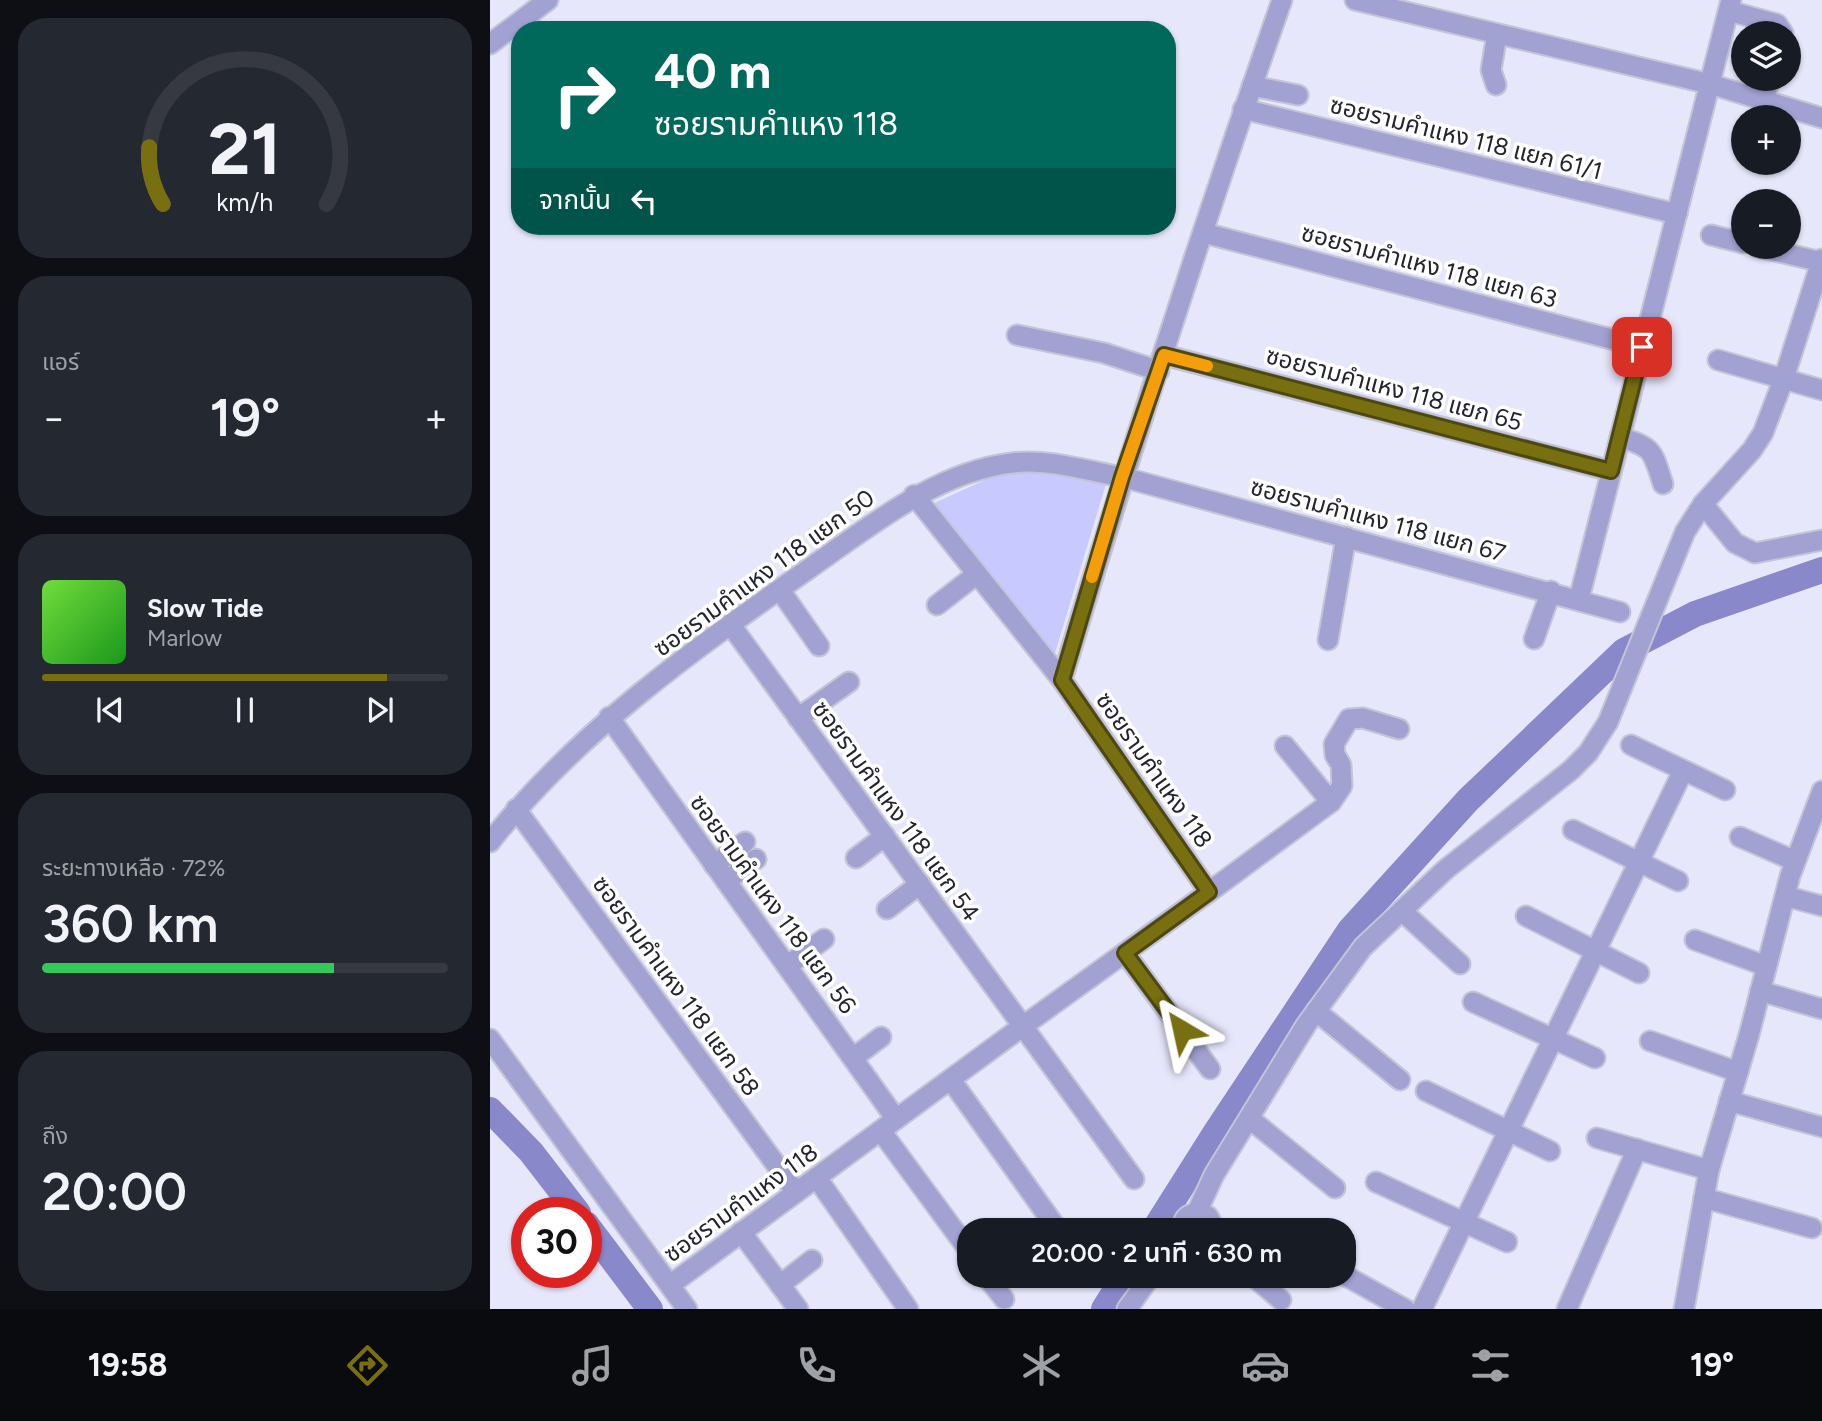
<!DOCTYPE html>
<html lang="th">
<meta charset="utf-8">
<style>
:root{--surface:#171b24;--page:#242831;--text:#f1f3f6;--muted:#9ea1a6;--line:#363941;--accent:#787010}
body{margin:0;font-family:Figtree,"Noto Sans Thai",sans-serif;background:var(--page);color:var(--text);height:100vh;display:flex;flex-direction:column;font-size:26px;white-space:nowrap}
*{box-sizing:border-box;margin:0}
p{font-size:23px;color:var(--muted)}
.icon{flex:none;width:38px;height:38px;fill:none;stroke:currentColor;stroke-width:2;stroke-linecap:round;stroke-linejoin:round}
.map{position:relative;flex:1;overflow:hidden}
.side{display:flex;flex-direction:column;gap:18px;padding:18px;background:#0d0f14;width:490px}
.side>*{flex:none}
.banner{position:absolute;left:21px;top:21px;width:665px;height:214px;border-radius:28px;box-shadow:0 2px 5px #0004;background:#00695c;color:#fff;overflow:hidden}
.tools{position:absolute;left:1241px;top:21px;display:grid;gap:14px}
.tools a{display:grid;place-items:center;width:70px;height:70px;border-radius:50%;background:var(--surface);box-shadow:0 2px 5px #0004;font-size:35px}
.speed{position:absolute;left:21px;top:1197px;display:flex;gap:14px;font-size:35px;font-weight:700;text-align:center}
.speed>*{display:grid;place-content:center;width:91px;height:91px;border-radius:50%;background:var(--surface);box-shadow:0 2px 5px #0004;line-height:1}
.speed .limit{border:10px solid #d22;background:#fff;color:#111}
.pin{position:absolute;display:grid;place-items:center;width:60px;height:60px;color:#fff;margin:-30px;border-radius:14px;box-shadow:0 4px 10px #0006}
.me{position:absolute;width:77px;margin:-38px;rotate:324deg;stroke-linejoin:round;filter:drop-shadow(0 0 5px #0008)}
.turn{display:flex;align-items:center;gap:24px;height:147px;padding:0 28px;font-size:32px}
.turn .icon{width:91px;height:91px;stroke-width:2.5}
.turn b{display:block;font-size:49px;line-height:60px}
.then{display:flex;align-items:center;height:66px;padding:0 28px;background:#0003;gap:14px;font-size:26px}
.big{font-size:52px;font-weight:600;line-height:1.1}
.side .tile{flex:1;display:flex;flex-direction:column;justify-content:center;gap:10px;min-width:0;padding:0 24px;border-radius:28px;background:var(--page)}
.side .dial{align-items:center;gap:0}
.dial svg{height:182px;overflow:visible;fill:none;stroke:var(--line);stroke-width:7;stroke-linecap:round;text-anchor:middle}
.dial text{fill:var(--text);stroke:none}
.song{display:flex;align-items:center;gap:21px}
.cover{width:84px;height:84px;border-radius:10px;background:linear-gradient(135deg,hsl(100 70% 55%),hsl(120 70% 35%))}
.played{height:7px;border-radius:4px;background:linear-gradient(90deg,var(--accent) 85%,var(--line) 85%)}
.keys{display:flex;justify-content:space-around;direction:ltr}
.heat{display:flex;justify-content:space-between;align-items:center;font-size:38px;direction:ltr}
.charge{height:10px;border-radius:5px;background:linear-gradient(90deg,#34c759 72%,var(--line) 0)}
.trip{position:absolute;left:467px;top:1218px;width:399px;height:70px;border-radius:28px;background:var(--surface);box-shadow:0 2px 5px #0004;font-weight:600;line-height:70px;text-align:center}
.tab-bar{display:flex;height:112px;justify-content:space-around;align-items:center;background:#090b0e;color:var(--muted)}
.tab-bar .icon{width:49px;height:49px}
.tab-bar .current{color:var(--accent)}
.tab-bar b{font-size:32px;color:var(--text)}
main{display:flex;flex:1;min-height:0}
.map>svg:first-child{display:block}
</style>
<main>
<section class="side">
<div class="tile dial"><svg viewBox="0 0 100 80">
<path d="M14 69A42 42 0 1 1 86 69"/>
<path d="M14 69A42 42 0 0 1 8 44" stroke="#787010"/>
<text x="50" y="56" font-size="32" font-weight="700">21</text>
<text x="50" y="72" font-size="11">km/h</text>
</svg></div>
<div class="tile"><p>แอร์</p>
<div class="heat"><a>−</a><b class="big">19°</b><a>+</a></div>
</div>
<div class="tile">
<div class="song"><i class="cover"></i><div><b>Slow Tide</b><p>Marlow</p></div></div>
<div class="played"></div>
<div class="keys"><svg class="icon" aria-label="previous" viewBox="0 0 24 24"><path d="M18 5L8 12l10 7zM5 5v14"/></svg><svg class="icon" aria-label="pause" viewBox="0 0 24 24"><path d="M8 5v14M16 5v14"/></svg><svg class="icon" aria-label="next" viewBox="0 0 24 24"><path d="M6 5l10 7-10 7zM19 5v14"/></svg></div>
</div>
<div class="tile"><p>ระยะทางเหลือ · 72%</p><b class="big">360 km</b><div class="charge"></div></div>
<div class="tile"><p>ถึง</p><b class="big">20:00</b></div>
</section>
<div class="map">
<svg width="1332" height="1309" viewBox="0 0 1332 1309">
<rect width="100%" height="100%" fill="#e7e7fc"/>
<polygon fill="#c8c9fe" points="545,472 589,475 616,484 563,660 440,505 506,475"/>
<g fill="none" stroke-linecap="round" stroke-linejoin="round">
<g stroke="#8988ca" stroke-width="26">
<polyline points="0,1110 41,1152 88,1213"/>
<polyline points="96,1224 160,1309"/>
<polyline points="664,1230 726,1132 860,930 978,800 1134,651 1205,614 1332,570"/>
<polyline points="614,1309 635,1276"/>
</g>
<defs>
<g id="minor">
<polyline points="865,0 1220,84 1332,118"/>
<polyline points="1239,11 1287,24 1293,33"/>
<polyline points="0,44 58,0"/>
<polyline points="1006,85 1001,70 1007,34"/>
<polyline points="762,86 808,95"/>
<polyline points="1274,99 1280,79"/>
<polyline points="753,109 1187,214"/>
<polyline points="714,233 1152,347"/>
<polyline points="1221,235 1253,243"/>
<polyline points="1268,247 1332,262"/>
<polyline points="527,335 614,353 669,371"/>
<polyline points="674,355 1121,471"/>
<polyline points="1228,360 1332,390"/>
<path d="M1130 437C1164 448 1162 450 1173 484"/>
<polyline points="424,495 572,680"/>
<polyline points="1213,504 1245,543 1265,553 1332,540"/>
<polyline points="290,590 329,646"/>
<polyline points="1089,599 1241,0"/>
<polyline points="447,605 487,574"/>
<polyline points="240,624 644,1179"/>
<polyline points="1044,639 1061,591"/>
<polyline points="838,640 856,537"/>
<polyline points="119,717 406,1119"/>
<polyline points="308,718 359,682"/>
<polyline points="1141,745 1235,790"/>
<polyline points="795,746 841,802"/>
<polyline points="26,809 306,1192"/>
<polyline points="1083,830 1188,881"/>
<polyline points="1250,837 1305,861"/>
<path d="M0 842C87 732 203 650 317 570 379 527 445 472 522 463 558 458 597 471 632 477L1130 612"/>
<polyline points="366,858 395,836"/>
<polyline points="224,865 255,842"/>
<polyline points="236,881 266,859"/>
<polyline points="719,892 841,802 852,786 851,765 845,755 844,744 859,719 873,718 909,729"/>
<polyline points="1295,896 1332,906"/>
<polyline points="397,909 430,884"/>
<polyline points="912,911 970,964"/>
<polyline points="1036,916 1149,973"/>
<polyline points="1205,940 1276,966"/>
<polyline points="635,953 720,1069"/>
<polyline points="297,966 334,939"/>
<polyline points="1270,991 1332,1009"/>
<polyline points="983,1002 1105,1058"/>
<polyline points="826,1011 910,1080"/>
<polyline points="0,1039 197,1309"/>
<polyline points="1160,1041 1248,1072"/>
<polyline points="363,1058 391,1037"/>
<polyline points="461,1080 568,1230"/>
<polyline points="936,1091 1060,1151"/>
<polyline points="1239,1101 1332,1127"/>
<polyline points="760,1119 845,1188"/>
<polyline points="391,1131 480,1252"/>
<polyline points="1107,1138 1219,1170"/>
<polyline points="327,1178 418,1309"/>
<polyline points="886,1182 1017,1242"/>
<polyline points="1214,1198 1322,1228"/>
<polyline points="707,1212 724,1175 816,1025 873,947 955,870 1081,770 1098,753 1118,722 1195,532 1213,504 1262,450 1273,433 1294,378 1332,259"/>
<path d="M693 1230C692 1213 705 1211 718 1216L723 1226 722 1230"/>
<polyline points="251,1232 308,1309"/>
<polyline points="854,1275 915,1309"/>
<polyline points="496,1276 514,1299"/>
<polyline points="763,1276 791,1300"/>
<path d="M180 1285 533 1026 719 892 572 680C640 451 713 225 792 0"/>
<polyline points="290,1285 322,1260"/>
<polyline points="637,1309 661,1276"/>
<polyline points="932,1309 1193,771"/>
<polyline points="1077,1309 1147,1149"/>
<polyline points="1194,1309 1219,1170 1259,1035 1300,876 1332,791"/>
</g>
</defs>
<use href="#minor" stroke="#c4c4d7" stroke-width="23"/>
<use href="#minor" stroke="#a1a1d2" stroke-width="19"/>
</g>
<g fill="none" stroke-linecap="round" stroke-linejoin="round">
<defs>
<polyline id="route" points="692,1030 635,953 719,892 572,680 632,477 674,355 1121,471 1152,347"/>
</defs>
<use href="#route" stroke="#4e490a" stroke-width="18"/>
<use href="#route" stroke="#787010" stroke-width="12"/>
<polyline stroke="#f59e0b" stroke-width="12" points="602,577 632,477 674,355 717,366"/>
</g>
<g text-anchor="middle" stroke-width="7" stroke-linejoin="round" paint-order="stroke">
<g font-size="24" fill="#242430" stroke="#fff">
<text transform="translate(976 138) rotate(14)" y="8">ซอยรามคำแหง 118 แยก 61/1</text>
<text transform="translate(939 266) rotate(15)" y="8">ซอยรามคำแหง 118 แยก 63</text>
<text transform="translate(904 389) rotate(15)" y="8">ซอยรามคำแหง 118 แยก 65</text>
<text transform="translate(888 520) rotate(15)" y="8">ซอยรามคำแหง 118 แยก 67</text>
<text transform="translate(274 573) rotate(-36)" y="8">ซอยรามคำแหง 118 แยก 50</text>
<text transform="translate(664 770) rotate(55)" y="8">ซอยรามคำแหง 118</text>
<text transform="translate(406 811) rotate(54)" y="8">ซอยรามคำแหง 118 แยก 54</text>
<text transform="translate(283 904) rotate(54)" y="8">ซอยรามคำแหง 118 แยก 56</text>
<text transform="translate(186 986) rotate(54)" y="8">ซอยรามคำแหง 118 แยก 58</text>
<text transform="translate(251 1203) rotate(-36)" y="8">ซอยรามคำแหง 118</text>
</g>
</g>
</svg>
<div class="tools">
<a><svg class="icon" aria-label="layers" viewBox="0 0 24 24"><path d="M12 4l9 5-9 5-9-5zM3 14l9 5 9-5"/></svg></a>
<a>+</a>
<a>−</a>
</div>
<div class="speed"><div class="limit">30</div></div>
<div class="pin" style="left:1152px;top:347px;background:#d93025"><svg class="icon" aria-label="arrive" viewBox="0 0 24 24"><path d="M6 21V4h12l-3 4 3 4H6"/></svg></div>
<svg class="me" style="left:692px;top:1030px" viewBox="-20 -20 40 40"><path d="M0-17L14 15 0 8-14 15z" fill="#787010" stroke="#fff" stroke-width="4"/></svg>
<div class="trip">20:00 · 2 นาที · 630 m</div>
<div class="banner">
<div class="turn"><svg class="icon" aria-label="right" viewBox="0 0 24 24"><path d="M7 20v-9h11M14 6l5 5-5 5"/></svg><div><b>40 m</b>ซอยรามคำแหง 118</div></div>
<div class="then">จากนั้น<svg class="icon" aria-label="left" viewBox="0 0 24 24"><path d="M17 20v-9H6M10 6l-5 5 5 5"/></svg></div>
</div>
</div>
</main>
<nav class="tab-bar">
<b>19:58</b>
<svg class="icon current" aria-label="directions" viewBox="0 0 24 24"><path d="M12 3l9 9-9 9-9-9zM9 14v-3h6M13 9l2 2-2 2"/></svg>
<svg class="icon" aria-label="music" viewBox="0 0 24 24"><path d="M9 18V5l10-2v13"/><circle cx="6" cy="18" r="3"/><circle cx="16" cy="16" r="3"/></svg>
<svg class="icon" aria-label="phone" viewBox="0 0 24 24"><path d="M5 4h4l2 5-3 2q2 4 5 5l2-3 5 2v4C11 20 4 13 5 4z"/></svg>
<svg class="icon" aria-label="climate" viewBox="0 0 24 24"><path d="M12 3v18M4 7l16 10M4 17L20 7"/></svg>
<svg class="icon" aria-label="car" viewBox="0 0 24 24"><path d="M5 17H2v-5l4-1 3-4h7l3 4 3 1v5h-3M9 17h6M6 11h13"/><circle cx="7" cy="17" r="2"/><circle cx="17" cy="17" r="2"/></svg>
<svg class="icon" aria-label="filters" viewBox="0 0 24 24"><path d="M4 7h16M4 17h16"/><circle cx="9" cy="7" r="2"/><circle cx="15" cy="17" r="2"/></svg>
<b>19°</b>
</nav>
